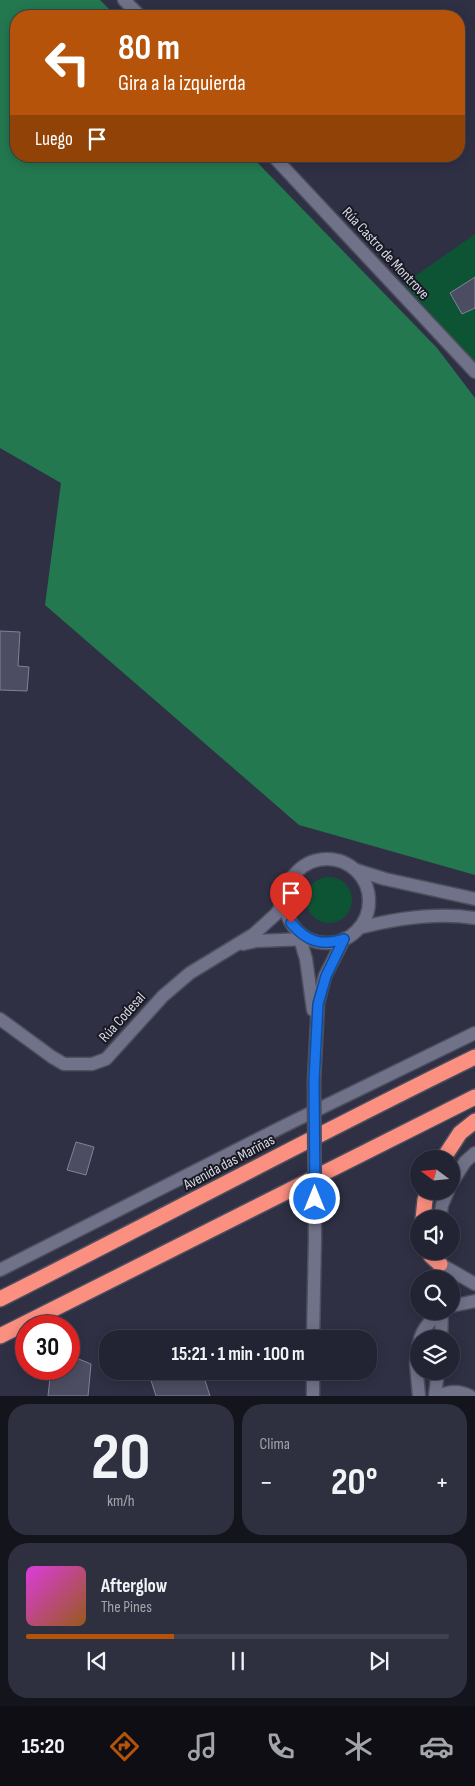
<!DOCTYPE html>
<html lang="es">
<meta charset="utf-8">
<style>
:root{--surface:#232433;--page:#2f303f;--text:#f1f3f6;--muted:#a3a4ac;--line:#40414e;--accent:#b45309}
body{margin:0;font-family:"Sofia Sans Condensed",sans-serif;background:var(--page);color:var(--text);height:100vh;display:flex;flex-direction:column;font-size:19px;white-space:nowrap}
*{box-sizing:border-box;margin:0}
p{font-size:16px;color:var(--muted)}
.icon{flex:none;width:28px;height:28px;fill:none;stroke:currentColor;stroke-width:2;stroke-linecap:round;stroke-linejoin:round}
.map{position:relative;height:1396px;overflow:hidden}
.drawer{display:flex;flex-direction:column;gap:8px;padding:8px;background:#13141c;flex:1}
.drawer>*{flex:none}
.hud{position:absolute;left:10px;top:10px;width:455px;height:152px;border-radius:20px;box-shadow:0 2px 12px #0003,0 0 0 1px var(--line);background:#b45309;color:#fff;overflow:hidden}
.needle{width:32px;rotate:286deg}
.controls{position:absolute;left:410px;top:1150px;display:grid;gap:10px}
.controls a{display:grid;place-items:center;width:50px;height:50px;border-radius:50%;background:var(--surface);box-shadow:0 2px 12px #0003,0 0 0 1px var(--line);font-size:25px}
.speed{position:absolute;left:15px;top:1315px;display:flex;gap:10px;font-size:25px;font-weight:700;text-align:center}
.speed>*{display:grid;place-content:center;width:65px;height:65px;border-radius:50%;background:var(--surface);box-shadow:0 2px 12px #0003,0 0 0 1px var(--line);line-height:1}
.speed .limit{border:8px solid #d22;background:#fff;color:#111}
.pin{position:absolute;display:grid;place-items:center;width:42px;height:42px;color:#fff;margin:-51px -21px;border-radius:50% 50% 50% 0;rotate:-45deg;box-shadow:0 0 5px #0007}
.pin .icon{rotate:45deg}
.me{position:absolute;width:55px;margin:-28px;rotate:0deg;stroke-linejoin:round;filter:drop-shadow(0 0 4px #0008)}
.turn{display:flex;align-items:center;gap:18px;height:105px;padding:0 25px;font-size:22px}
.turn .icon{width:65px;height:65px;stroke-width:2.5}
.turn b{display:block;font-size:35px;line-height:42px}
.then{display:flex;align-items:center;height:48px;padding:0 25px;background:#0003;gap:10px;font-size:19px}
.big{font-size:38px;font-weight:700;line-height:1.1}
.drawer .tile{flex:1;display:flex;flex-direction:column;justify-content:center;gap:8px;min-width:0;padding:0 18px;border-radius:20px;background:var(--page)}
.drawer .dial{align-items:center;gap:0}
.dial b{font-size:65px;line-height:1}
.song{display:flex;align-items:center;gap:15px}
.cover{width:60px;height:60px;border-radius:8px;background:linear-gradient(135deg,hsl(300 70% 55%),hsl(30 70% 35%))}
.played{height:5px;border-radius:2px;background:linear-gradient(90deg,var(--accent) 35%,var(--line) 35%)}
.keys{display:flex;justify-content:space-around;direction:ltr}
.heat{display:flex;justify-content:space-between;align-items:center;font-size:28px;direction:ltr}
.drawer .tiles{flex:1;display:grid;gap:8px;grid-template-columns:1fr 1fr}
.tile:last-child{grid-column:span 2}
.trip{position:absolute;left:99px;top:1330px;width:278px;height:50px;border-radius:20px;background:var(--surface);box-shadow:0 2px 12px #0003,0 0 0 1px var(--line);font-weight:700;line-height:50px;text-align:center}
.tabs{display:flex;height:80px;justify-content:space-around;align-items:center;background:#0e0e14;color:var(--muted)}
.tabs .icon{width:35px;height:35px}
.tabs .selected{color:var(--accent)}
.tabs b{font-size:22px;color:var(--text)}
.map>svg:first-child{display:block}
</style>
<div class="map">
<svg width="475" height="1396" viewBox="0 0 475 1396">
<rect width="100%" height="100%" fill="#2f3044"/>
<g fill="#0d5434">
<polygon points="475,234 475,364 404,284"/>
<circle cx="329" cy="900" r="23"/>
</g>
<polygon fill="#23784f" points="0,0 100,0 116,16 16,16 16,156 251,156 437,348 475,398 475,875 299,825 45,605 61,483 0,448"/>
<g fill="#4c4d62" stroke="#818299">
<polygon points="475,277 475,308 462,314 450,293"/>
<polygon points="0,631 20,632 18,666 29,667 27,691 0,690"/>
<polygon points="76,1142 94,1147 86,1175 67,1170"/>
<polygon points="69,1355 91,1364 88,1396 48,1396 51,1369 69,1369"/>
<polygon points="148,1371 202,1371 210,1396 156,1396"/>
</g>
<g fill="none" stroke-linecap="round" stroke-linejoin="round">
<defs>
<g id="street">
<polyline points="124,0 140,16"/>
<polyline points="273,156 475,372"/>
<circle cx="327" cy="901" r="42"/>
<polyline points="356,870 385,879 475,899"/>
<path d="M359 928C397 918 436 912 475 918"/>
<polyline points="298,932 306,959 313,1010"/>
<polyline points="243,944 256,941 307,939"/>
<polyline points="0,1019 52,1057 64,1064 92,1064 106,1059 163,996 190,973 254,934 276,914 285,901"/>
<polyline points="314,1081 318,1003 325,976 344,939"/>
<polyline points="451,1184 465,1162 475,1153"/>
<polyline points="440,1219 442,1205 448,1191"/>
<polyline points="439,1251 440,1279"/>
<polyline points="440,1264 475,1284"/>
<polyline points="0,1270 286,1125 475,1033"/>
<polyline points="451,1306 475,1301"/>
<polyline points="313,1339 315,1238"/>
<path d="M420 1339C424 1326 432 1318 443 1311"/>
<polyline points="441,1339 442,1311"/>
<polyline points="419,1343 416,1363 419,1396"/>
<polyline points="313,1396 313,1371"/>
<polyline points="435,1396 438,1371"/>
<path d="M439 1396C449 1391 460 1391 470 1396"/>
</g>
<g id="highway">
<polyline points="443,1159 460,1133 475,1121"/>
<polyline points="423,1219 425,1200 428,1191"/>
<polyline points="429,1251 431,1256 440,1264"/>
<path d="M0 1299C159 1219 315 1135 475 1057"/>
<polyline points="0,1336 475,1097"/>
</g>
</defs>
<use href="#street" stroke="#4d4e5e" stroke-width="15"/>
<use href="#highway" stroke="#4d4e5e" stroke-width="18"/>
<use href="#street" stroke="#707289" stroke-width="12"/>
<use href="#highway" stroke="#fb8f80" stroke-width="15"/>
<defs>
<polyline id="street-bridge" points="314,1081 315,1238"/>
</defs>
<use href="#street-bridge" stroke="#4d4e5e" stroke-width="15" stroke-linecap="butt"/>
<use href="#street-bridge" stroke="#707289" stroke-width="12"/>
</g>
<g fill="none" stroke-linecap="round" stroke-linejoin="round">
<defs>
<path id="route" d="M291 923C307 942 321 946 344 939L326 976 318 1004 314 1081 315 1199"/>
</defs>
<use href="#route" stroke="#114b97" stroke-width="12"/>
<use href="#route" stroke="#1a73e8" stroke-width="9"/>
</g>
<g text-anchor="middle" stroke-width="4" stroke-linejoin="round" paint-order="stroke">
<g font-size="15" fill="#d7d8e5" stroke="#181922">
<text transform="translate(386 253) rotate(47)" y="5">Rúa Castro de Montrove</text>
<text transform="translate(122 1017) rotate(-48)" y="5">Rúa Codesal</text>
<text transform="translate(229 1162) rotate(-28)" y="5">Avenida das Mariñas</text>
</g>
</g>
</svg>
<div class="controls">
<a><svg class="needle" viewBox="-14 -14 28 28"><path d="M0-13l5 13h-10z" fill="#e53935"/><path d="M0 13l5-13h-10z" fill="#a3a4ac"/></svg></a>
<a><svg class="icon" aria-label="sound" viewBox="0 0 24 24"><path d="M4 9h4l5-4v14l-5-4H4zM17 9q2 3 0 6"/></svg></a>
<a><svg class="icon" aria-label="search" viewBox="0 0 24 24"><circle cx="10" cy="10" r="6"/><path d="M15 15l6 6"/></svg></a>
<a><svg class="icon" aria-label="layers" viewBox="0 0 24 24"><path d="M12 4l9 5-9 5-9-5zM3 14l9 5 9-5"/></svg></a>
</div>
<div class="speed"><div class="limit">30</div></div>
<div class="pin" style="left:291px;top:923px;background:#d93025"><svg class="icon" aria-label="arrive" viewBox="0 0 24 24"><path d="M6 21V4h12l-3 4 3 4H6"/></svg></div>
<svg class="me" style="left:315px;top:1199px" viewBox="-20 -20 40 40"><circle r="17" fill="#1a73e8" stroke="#fff" stroke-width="3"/><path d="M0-11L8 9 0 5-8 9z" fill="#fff"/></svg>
<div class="trip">15:21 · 1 min · 100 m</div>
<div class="hud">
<div class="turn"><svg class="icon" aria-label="left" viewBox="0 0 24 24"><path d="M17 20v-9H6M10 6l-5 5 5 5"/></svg><div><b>80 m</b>Gira a la izquierda</div></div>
<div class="then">Luego<svg class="icon" aria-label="arrive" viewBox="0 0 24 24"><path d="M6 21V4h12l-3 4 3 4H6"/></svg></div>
</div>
</div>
<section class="drawer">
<div class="tiles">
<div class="tile dial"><b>20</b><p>km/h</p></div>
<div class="tile"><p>Clima</p>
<div class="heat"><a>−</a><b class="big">20°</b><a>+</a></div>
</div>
<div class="tile">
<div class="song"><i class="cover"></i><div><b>Afterglow</b><p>The Pines</p></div></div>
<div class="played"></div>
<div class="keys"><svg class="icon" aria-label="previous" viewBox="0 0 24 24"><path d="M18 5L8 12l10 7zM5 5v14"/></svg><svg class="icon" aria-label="pause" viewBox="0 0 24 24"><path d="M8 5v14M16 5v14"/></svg><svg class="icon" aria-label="next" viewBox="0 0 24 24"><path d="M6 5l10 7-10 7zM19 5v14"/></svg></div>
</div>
</div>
</section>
<nav class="tabs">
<b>15:20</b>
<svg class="icon selected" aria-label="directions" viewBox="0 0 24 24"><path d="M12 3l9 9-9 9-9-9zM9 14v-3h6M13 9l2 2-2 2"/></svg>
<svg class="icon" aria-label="music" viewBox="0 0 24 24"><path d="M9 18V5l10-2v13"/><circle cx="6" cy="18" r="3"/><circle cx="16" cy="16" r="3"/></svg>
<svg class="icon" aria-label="phone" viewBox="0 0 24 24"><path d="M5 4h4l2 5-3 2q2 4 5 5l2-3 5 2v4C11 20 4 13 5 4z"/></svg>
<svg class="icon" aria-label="climate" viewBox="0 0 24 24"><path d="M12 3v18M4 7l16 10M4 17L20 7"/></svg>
<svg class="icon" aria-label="car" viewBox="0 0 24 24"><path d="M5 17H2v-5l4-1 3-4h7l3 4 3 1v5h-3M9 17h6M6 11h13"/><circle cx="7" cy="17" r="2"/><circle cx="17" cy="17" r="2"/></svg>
</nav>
